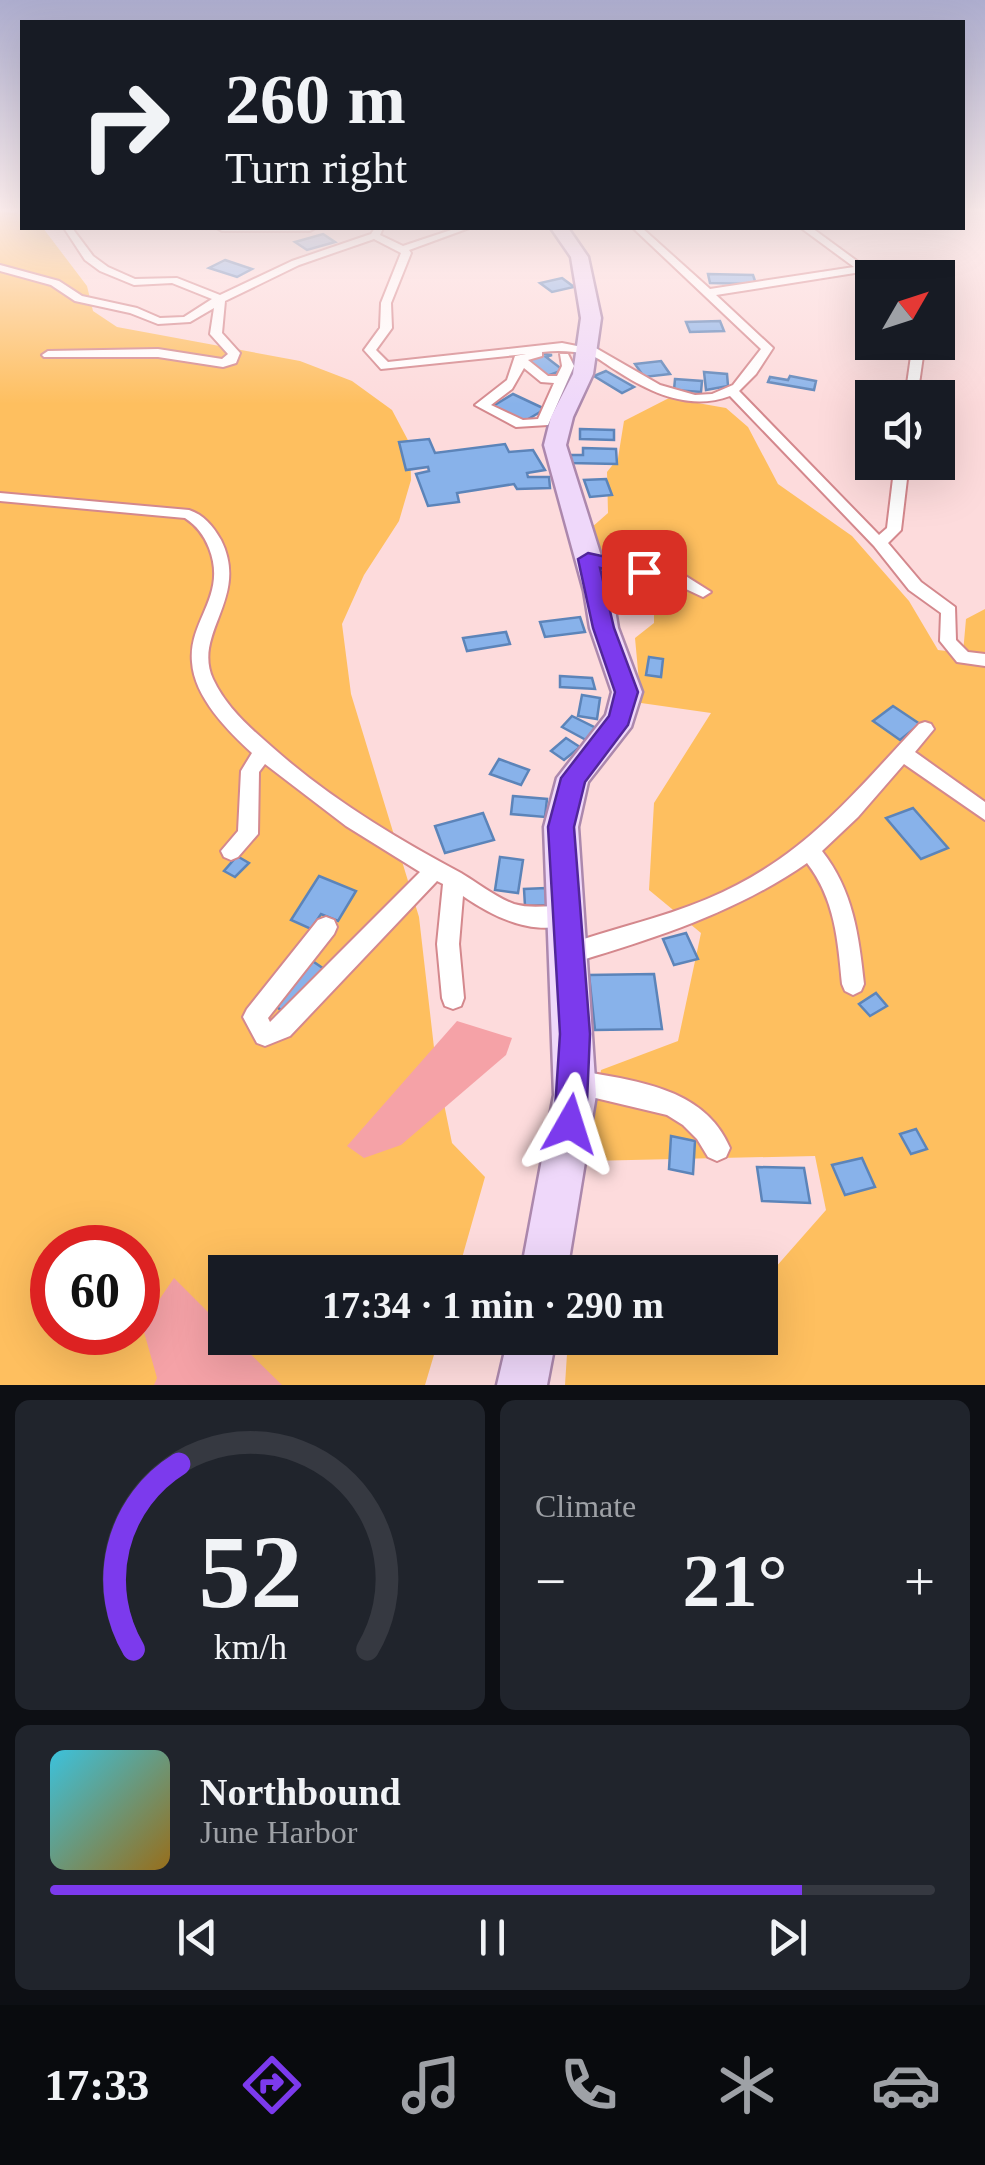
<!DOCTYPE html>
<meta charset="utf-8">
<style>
:root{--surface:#171b24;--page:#20242c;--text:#f1f3f6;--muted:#9ea1a6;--line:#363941;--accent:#7c3aed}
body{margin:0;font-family:"Times New Roman",serif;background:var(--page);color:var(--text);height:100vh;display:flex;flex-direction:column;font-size:38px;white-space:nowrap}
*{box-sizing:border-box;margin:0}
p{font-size:32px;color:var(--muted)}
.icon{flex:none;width:55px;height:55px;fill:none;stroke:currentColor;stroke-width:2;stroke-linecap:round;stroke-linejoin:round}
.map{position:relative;height:1385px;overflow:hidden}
.details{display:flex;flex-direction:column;gap:15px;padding:15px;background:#0d0f14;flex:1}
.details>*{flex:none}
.guide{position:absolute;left:20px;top:20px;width:945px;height:210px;border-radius:0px;box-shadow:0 10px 40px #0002;background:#171b24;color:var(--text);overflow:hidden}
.needle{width:65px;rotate:51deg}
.buttons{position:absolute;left:855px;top:260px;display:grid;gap:20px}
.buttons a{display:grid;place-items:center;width:100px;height:100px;border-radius:0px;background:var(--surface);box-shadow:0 10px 40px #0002;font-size:50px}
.speed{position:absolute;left:30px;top:1225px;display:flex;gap:20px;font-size:50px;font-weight:700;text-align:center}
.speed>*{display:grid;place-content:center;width:130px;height:130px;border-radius:50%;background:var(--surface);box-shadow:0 10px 40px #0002;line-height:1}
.speed .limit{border:15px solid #d22;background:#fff;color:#111}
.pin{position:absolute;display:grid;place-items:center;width:85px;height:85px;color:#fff;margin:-42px;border-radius:20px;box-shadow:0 5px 15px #0006}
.me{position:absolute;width:110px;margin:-55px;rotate:6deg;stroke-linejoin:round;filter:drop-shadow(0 0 8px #0008)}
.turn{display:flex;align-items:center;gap:35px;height:210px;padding:0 40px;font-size:45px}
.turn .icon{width:130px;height:130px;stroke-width:2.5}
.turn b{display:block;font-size:70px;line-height:85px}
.big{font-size:75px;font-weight:700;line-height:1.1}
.details .tile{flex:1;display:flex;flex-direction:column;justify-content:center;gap:15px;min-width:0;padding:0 35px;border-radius:15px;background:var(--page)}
.details .dial{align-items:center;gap:0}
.dial svg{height:260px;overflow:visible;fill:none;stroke:var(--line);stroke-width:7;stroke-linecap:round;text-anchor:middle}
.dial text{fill:var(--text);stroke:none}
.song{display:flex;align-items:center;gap:30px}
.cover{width:120px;height:120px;border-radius:15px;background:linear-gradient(135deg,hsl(190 70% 55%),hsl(40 70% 35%))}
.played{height:10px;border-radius:5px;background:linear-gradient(90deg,var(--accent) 85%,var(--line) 85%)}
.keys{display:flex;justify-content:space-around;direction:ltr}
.heat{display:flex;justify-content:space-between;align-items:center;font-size:55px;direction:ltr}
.details .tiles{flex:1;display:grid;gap:15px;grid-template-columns:1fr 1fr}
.tile:last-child{grid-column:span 2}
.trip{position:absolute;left:208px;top:1255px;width:570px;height:100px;border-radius:0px;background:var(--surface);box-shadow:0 10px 40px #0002;font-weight:700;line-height:100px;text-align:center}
.menu{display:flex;height:160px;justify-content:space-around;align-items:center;background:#090b0e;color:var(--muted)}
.menu .icon{width:70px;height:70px}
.menu .active{color:var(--accent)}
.menu b{font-size:45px;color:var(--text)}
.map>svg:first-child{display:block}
</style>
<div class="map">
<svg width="985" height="1385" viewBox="0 0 985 1385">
<rect width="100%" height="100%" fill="#fddbdc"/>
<g fill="#febf5f" fill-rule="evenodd">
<path d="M0 211 22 214V228H43L87 286 93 311 117 327 300 361 352 381 392 410 410 444 411 480 399 521 364 575 342 624 351 694 419 917 436 1065 452 1143 485 1177 458 1272H225V1338H439L425 1385H0ZM52 1248H138V1332H52Z"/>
<polygon points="669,398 726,408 748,427 778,484 852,536 909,601 938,650 963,653 966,619 985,609 985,1385 565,1385 568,1338 760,1338 760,1285 826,1210 815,1156 587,1161 601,1070 678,1041 701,933 649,890 654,803 711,713 641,703 635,638 654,623 654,608 618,589 591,528 608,513 607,472 618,458 624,421"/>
</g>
<g fill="#f5a2a7">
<polygon points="457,1021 512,1038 506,1055 401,1145 364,1158 347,1146"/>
<polygon points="174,1278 225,1329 225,1338 234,1338 282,1385 154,1385 157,1378 142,1325"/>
</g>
<g fill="#88b2ea" stroke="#5c84b9" stroke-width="2.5">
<polygon points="323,234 335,242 307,250 295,242"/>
<polygon points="225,260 252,269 237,277 209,268"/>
<polygon points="708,274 753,275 756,284 710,283"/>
<polygon points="562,278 574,287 552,292 540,283"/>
<polygon points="720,321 724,331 690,332 686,322"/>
<polygon points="544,354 552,355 546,357 563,370 547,376 526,360"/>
<polygon points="661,361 670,374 644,377 635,364"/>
<polygon points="606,371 634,387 622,393 594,376"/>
<polygon points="704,372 727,374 728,386 706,390"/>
<polygon points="790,376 816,381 814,390 768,382 770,377 788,380"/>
<polygon points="675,379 702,381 701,392 674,390"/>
<polygon points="513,394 545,409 525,421 493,406"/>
<polygon points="580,429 614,430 614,440 580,439"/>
<polygon points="429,439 435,453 505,444 509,452 533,450 545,470 527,473 528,477 549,477 550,488 517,489 514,484 457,493 459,502 428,506 416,474 429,471 428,467 406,470 399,442"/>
<polygon points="583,448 616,449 617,464 570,463 570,455 583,455"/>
<polygon points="606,479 612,495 590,497 584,480"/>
<polygon points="580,617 585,632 545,637 540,622"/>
<polygon points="506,632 510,644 467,651 463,638"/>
<polygon points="649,657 663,659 661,677 646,675"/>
<polygon points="560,676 592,678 595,689 560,687"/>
<polygon points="582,695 600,698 597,719 578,716"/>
<polygon points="893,706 920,724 900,740 873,721"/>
<polygon points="572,716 596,728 586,740 562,727"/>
<polygon points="566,738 580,747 564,760 551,751"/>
<polygon points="499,759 529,770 521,785 490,774"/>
<polygon points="513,796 547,799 545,817 511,814"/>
<polygon points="913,808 948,848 921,859 886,818"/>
<polygon points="483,813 494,840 445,853 435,826"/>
<polygon points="237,856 249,863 235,877 224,871"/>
<polygon points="500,857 523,860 518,893 495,890"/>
<polygon points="319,876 356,891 338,921 321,914 311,929 291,920"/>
<polygon points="546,888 548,905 525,906 524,889"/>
<polygon points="686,933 698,959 674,965 663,939"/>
<polygon points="311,960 324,969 283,1012 271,1002"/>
<polygon points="654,974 662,1029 595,1030 589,975"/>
<polygon points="876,993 887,1006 870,1016 859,1004"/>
<polygon points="916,1129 927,1149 911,1154 900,1134"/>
<polygon points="671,1136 695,1141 693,1174 669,1169"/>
<polygon points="862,1158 875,1187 845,1195 832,1165"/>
<polygon points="757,1167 804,1168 810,1203 762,1201"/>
</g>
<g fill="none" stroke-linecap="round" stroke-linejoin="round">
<defs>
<g id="street">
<path d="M64 228H72L93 256 108 267 135 279 177 278 220 295 292 261 371 234 375 228H383L380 235 403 246 457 228H469L409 250 411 253 391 303 392 328 376 350 388 362 562 343 582 347 587 343 660 385 695 395 712 394 733 385 761 349 633 228H642L710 289 854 267 801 228H812L880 278H872L871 280 861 272 716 295 773 348 756 374 739 391 879 535 887 528 895 462H909L901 530 888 543 921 582 955 607 956 640 968 652 985 654V666L957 662 940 641 941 613 909 590 874 546 730 396C690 411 651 393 617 371 608 366 598 357 590 355 574 351 559 350 542 352V356L528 360 548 376H557L562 366 560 354H568L574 366 548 425 516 427 475 405 507 380 515 356 526 354 381 369 364 350 380 328 381 303 401 253 374 239 299 265 225 301 222 333 240 353 236 363 223 367 158 357H44L42 355 48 351 158 349 222 359 228 354 210 334 214 308 190 322 158 324 130 313 75 301 51 285 0 271V265L59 281 82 296 137 308 160 318 184 317 212 299 172 283 134 285 100 271 85 260ZM524 368 541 382 554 383 538 419 523 420 491 405 512 389Z"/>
<polygon points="217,228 315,228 310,231 222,231"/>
<polygon points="913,342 925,342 917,398 905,398"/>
<path d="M0 493 189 510C204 515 213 526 221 540 250 598 192 633 213 679 226 707 250 728 272 747 329 798 394 837 461 873 478 883 495 897 514 904 533 910 555 903 574 909L577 916 574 923C534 937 495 918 463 896L459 944 464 998 461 1006 453 1009 445 1006 442 998 437 944 443 884 437 881 290 1036 265 1046 257 1043 243 1017 247 1009 318 920 326 917 334 920 337 927 334 934 268 1018 270 1022 420 872 346 826 265 764 259 772 258 834 238 857 231 860 224 857 221 851 238 831 241 771 252 753C228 731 194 697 192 662 188 620 228 596 209 548 204 535 197 526 185 518L0 501Z"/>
<polygon points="588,554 684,575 711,592 703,597 673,583 583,562 580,559 583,556"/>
<path d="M925 722 931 724 934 729 915 752 985 802V820L904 764 858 817 822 851C853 890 859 936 864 984L861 991 853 995 845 991 842 984C838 941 835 899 807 863 735 913 653 939 569 964L561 961 558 954 561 947C609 929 660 919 707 899 803 859 851 796 919 724Z"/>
<path d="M575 1070C633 1081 704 1086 730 1148L726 1157 717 1161 708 1157 697 1139 683 1125 667 1115 566 1091 563 1082 566 1073Z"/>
</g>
<g id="primary">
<polygon points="551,228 568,228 588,257 601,318 593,374 573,417 566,445 612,591 618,628 642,692 631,727 588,782 578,827 596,1095 567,1272 521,1272 554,1095 544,827 557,778 606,715 612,692 590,628 584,591 544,445 551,417 573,374 581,318 571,257"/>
<polygon points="508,1338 556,1338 547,1385 497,1385"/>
</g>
</defs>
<use href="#street" stroke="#d4888d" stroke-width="4"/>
<use href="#primary" stroke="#ac88ad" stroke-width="5"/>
<use href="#street" fill="#fff" fill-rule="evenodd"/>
<use href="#primary" fill="#efd8fa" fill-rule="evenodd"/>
</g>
<linearGradient id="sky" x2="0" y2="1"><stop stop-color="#adadce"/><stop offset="0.52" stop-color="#feefef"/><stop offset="1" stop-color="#feefef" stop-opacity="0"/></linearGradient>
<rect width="985" height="404" fill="url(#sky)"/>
<polygon fill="#7c3aed" stroke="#51269a" stroke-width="2.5" points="588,553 652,567 655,572 644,578 600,568 614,628 638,692 628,725 585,782 574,827 590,1034 586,1124 581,1135 570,1140 558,1135 554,1124 560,1034 548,827 561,778 609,716 615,692 593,628 578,559"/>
</svg>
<div class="buttons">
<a><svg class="needle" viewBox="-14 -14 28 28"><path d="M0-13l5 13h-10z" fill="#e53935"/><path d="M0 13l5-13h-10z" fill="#9ea1a6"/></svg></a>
<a><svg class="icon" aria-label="sound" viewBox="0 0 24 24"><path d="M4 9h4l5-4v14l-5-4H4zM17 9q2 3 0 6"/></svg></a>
</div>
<div class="speed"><div class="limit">60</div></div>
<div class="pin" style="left:644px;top:572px;background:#d93025"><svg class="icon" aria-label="arrive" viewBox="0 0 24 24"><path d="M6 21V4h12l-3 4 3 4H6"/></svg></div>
<svg class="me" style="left:570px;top:1124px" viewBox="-20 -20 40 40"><path d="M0-17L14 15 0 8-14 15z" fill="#7c3aed" stroke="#fff" stroke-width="4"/></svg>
<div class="trip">17:34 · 1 min · 290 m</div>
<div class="guide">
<div class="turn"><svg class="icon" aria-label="right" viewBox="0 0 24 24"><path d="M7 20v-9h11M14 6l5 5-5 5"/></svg><div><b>260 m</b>Turn right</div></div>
</div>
</div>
<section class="details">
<div class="tiles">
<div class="tile dial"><svg viewBox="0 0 100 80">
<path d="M14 69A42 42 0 1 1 86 69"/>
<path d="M14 69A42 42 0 0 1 28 12" stroke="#7c3aed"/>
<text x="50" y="56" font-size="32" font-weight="700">52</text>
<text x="50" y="72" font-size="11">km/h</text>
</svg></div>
<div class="tile"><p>Climate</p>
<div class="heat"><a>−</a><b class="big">21°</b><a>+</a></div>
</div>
<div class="tile">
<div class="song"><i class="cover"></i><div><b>Northbound</b><p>June Harbor</p></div></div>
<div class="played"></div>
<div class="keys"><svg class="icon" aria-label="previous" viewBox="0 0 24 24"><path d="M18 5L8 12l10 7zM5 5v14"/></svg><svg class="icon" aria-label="pause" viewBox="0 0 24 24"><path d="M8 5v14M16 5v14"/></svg><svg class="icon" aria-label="next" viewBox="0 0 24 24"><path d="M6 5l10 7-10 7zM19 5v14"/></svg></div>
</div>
</div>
</section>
<nav class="menu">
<b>17:33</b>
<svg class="icon active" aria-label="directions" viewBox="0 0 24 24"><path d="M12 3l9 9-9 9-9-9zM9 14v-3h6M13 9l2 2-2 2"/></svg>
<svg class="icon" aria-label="music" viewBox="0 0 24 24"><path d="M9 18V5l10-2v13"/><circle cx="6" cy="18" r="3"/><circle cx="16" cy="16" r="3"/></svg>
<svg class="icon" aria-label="phone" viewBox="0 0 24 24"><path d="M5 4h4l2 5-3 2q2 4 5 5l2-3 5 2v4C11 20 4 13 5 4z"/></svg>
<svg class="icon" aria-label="climate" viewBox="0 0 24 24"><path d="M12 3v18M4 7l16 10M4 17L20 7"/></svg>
<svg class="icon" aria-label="car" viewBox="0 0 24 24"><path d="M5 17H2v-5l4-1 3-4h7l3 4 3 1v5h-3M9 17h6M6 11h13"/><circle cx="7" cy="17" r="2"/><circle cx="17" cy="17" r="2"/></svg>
</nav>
